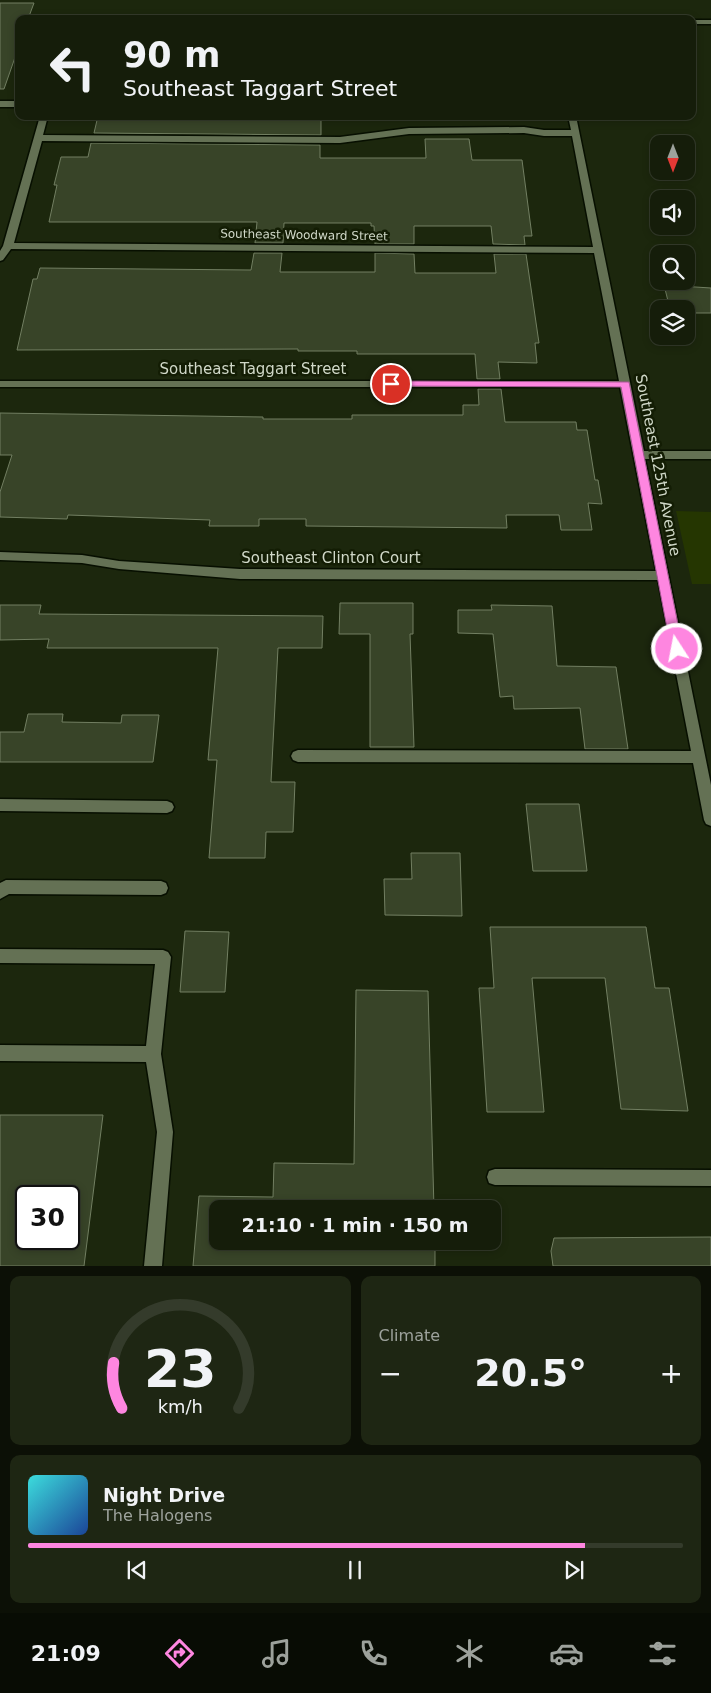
<!DOCTYPE html>
<meta charset="utf-8">
<style>
:root{--surface:#151d0a;--page:#1e2613;--text:#f1f3f6;--muted:#9da29c;--line:#343b2b;--accent:#fe86e0}
body{margin:0;font-family:"DejaVu Sans",sans-serif;background:var(--page);color:var(--text);height:100vh;display:flex;flex-direction:column;font-size:19px;white-space:nowrap}
*{box-sizing:border-box;margin:0}
p{font-size:16px;color:var(--muted)}
.icon{flex:none;width:28px;height:28px;fill:none;stroke:currentColor;stroke-width:2;stroke-linecap:round;stroke-linejoin:round}
.map{position:relative;height:1266px;overflow:hidden}
.details{display:flex;flex-direction:column;gap:10px;padding:10px;background:#0c1006;flex:1}
.details>*{flex:none}
.hud{position:absolute;left:15px;top:15px;width:681px;height:105px;border-radius:10px;box-shadow:0 2px 8px #0003,0 0 0 1px var(--line);background:#151d0a;color:var(--text);overflow:hidden}
.needle{width:32px;rotate:180deg}
.fabs{position:absolute;left:650px;top:135px;display:grid;gap:10px}
.fabs a{display:grid;place-items:center;width:45px;height:45px;border-radius:10px;background:var(--surface);box-shadow:0 2px 8px #0003,0 0 0 1px var(--line);font-size:25px}
.speed{position:absolute;left:15px;top:1185px;display:flex;gap:10px;font-size:25px;font-weight:700;text-align:center}
.speed>*{display:grid;place-content:center;width:65px;height:65px;border-radius:50%;background:var(--surface);box-shadow:0 2px 8px #0003,0 0 0 1px var(--line);line-height:1}
.speed .limit{border:2px solid #111;border-radius:8px;background:#fff;color:#111}
.pin{position:absolute;display:grid;place-items:center;width:42px;height:42px;color:#fff;margin:-21px;border:2px solid #fff;border-radius:50%;box-shadow:0 1px 5px #0007}
.me{position:absolute;width:55px;margin:-28px;rotate:349deg;stroke-linejoin:round;filter:drop-shadow(0 0 4px #0008)}
.turn{display:flex;align-items:center;gap:18px;height:105px;padding:0 25px;font-size:22px}
.turn .icon{width:65px;height:65px;stroke-width:2.5}
.turn b{display:block;font-size:35px;line-height:42px}
.big{font-size:38px;font-weight:800;line-height:1.1}
.details .card{flex:1;display:flex;flex-direction:column;justify-content:center;gap:8px;min-width:0;padding:0 18px;border-radius:10px;background:var(--page)}
.details .dial{align-items:center;gap:0}
.dial svg{height:130px;overflow:visible;fill:none;stroke:var(--line);stroke-width:7;stroke-linecap:round;text-anchor:middle}
.dial text{fill:var(--text);stroke:none}
.song{display:flex;align-items:center;gap:15px}
.cover{width:60px;height:60px;border-radius:8px;background:linear-gradient(135deg,hsl(180 70% 55%),hsl(220 70% 35%))}
.played{height:5px;border-radius:2px;background:linear-gradient(90deg,var(--accent) 85%,var(--line) 85%)}
.keys{display:flex;justify-content:space-around;direction:ltr}
.heat{display:flex;justify-content:space-between;align-items:center;font-size:28px;direction:ltr}
.details .tiles{flex:1;display:grid;gap:10px;grid-template-columns:1fr 1fr}
.card:last-child{grid-column:span 2}
.trip{position:absolute;left:209px;top:1200px;width:292px;height:50px;border-radius:10px;background:var(--surface);box-shadow:0 2px 8px #0003,0 0 0 1px var(--line);font-weight:800;line-height:50px;text-align:center}
.tab-bar{display:flex;height:80px;justify-content:space-around;align-items:center;background:#080c04;color:var(--muted)}
.tab-bar .icon{width:35px;height:35px}
.tab-bar .active{color:var(--accent)}
.tab-bar b{font-size:22px;color:var(--text)}
.map>svg:first-child{display:block}
</style>
<div class="map">
<svg width="711" height="1266" viewBox="0 0 711 1266">
<rect width="100%" height="100%" fill="#1c270d"/>
<polygon fill="#253601" points="676,511 711,512 711,584 692,584"/>
<g fill="#384428" stroke="#727f62" fill-rule="evenodd">
<polygon points="0,3 34,3 28,19 19,19 19,46 4,89 0,89"/>
<polygon points="98,116 321,116 321,135 94,133"/>
<polygon points="425,139 469,139 472,160 522,160 532,236 524,236 525,245 493,244 491,226 414,226 414,244 375,244 374,226 371,226 371,223 284,223 283,243 255,243 257,222 49,222 57,185 54,185 61,157 88,157 91,143 320,145 320,158 426,158"/>
<polygon points="254,253 282,253 280,272 375,272 375,253 414,254 415,273 496,273 494,254 526,254 539,343 535,343 537,363 498,362 500,379 477,379 475,354 357,354 357,351 298,351 298,349 17,350 33,279 37,279 40,268 251,270"/>
<polygon points="664,285 711,288 711,313 686,313 686,309 670,309"/>
<polygon points="478,389 501,389 505,422 576,422 577,430 587,430 595,480 598,480 602,504 588,503 592,530 561,530 559,515 506,515 507,528 306,526 306,519 259,519 259,526 209,526 210,520 68,515 67,519 0,517 0,492 12,455 0,455 0,413 263,417 263,419 352,419 352,415 463,415 463,405 479,405"/>
<polygon points="340,603 413,603 413,634 410,634 414,747 370,747 370,634 339,634"/>
<polygon points="0,605 41,605 39,614 323,616 322,648 278,648 271,782 295,782 293,832 266,832 265,858 209,858 217,760 208,760 218,648 47,648 49,639 0,640"/>
<polygon points="491,605 552,606 557,666 616,667 628,749 585,749 580,708 514,709 513,696 500,697 493,634 458,633 458,610 492,610"/>
<polygon points="28,714 63,714 62,722 121,723 122,715 159,715 153,762 0,762 0,732 24,732"/>
<polygon points="526,804 579,804 587,871 533,871"/>
<polygon points="411,853 460,853 462,916 385,915 384,879 412,879"/>
<polygon points="490,927 646,927 655,988 669,988 688,1111 621,1109 605,978 532,978 544,1112 487,1112 479,988 494,988"/>
<polygon points="185,931 229,932 225,992 180,992"/>
<polygon points="356,990 428,991 434,1209 218,1209 218,1241 435,1241 435,1266 193,1266 199,1196 273,1197 274,1163 354,1164"/>
<path d="M0 1115H103L84 1266H0ZM26 1196H69V1239H26Z"/>
<polygon points="711,1237 711,1266 553,1266 551,1251 554,1238"/>
</g>
<g fill="none" stroke-linecap="round" stroke-linejoin="round">
<defs>
<g id="minor">
<rect x="692" y="20" width="19" height="4"/>
<rect x="0" y="101" width="19" height="6"/>
<path d="M40 116H48L43 135 340 137 409 128 524 127 544 130H571L568 116H576L644 451H711V459H645L711 785V826L706 824 704 820 693 763 298 762 293 760 291 756 293 752 298 750 691 751 658 580 240 579 119 569 82 563 0 560V552L82 555 119 561 240 569 656 571 620 387H0V381H619L594 253 11 249 3 260 0 261V251L3 246ZM524 133 544 136H572L593 247 14 243 42 141 340 143 409 134Z"/>
<polygon points="0,799 167,801 172,803 174,807 172,811 167,813 0,811"/>
<polygon points="6,880 161,881 166,883 168,888 166,893 161,895 9,894 0,899 0,883"/>
<polygon points="0,949 163,950 168,952 171,957 161,1054 173,1132 162,1266 144,1266 157,1132 146,1062 0,1061 0,1045 146,1046 155,964 0,963"/>
<polygon points="495,1169 711,1170 711,1186 495,1185 489,1183 487,1177 489,1171"/>
</g>
</defs>
<use href="#minor" stroke="#070f00" stroke-width="3"/>
<use href="#minor" fill="#647154" fill-rule="evenodd"/>
</g>
<polygon fill="#fe86e0" stroke="#a55792" points="391,381 629,382 683,649 681,652 677,653 671,649 621,387 387,386 386,384"/>
<g text-anchor="middle" stroke-width="5" stroke-linejoin="round" paint-order="stroke">
<g font-size="12" fill="#d0d8c8" stroke="#131d04">
<text transform="translate(304 235) rotate(1)" y="4">Southeast Woodward Street</text>
</g>
<g font-size="15" fill="#d0d8c8" stroke="#131d04">
<text x="253" y="374">Southeast Taggart Street</text>
<text transform="translate(658 465) rotate(79)" y="5">Southeast 125th Avenue</text>
<text x="331" y="563">Southeast Clinton Court</text>
</g>
</g>
</svg>
<div class="fabs">
<a><svg class="needle" viewBox="-14 -14 28 28"><path d="M0-13l5 13h-10z" fill="#e53935"/><path d="M0 13l5-13h-10z" fill="#9da29c"/></svg></a>
<a><svg class="icon" aria-label="sound" viewBox="0 0 24 24"><path d="M4 9h4l5-4v14l-5-4H4zM17 9q2 3 0 6"/></svg></a>
<a><svg class="icon" aria-label="search" viewBox="0 0 24 24"><circle cx="10" cy="10" r="6"/><path d="M15 15l6 6"/></svg></a>
<a><svg class="icon" aria-label="layers" viewBox="0 0 24 24"><path d="M12 4l9 5-9 5-9-5zM3 14l9 5 9-5"/></svg></a>
</div>
<div class="speed"><div class="limit">30</div></div>
<div class="pin" style="left:391px;top:384px;background:#d93025"><svg class="icon" aria-label="arrive" viewBox="0 0 24 24"><path d="M6 21V4h12l-3 4 3 4H6"/></svg></div>
<svg class="me" style="left:677px;top:649px" viewBox="-20 -20 40 40"><circle r="17" fill="#fe86e0" stroke="#fff" stroke-width="3"/><path d="M0-11L8 9 0 5-8 9z" fill="#fff"/></svg>
<div class="trip">21:10 · 1 min · 150 m</div>
<div class="hud">
<div class="turn"><svg class="icon" aria-label="left" viewBox="0 0 24 24"><path d="M17 20v-9H6M10 6l-5 5 5 5"/></svg><div><b>90 m</b>Southeast Taggart Street</div></div>
</div>
</div>
<section class="details">
<div class="tiles">
<div class="card dial"><svg viewBox="0 0 100 80">
<path d="M14 69A42 42 0 1 1 86 69"/>
<path d="M14 69A42 42 0 0 1 9 41" stroke="#fe86e0"/>
<text x="50" y="56" font-size="32" font-weight="700">23</text>
<text x="50" y="72" font-size="11">km/h</text>
</svg></div>
<div class="card"><p>Climate</p>
<div class="heat"><a>−</a><b class="big">20.5°</b><a>+</a></div>
</div>
<div class="card">
<div class="song"><i class="cover"></i><div><b>Night Drive</b><p>The Halogens</p></div></div>
<div class="played"></div>
<div class="keys"><svg class="icon" aria-label="previous" viewBox="0 0 24 24"><path d="M18 5L8 12l10 7zM5 5v14"/></svg><svg class="icon" aria-label="pause" viewBox="0 0 24 24"><path d="M8 5v14M16 5v14"/></svg><svg class="icon" aria-label="next" viewBox="0 0 24 24"><path d="M6 5l10 7-10 7zM19 5v14"/></svg></div>
</div>
</div>
</section>
<nav class="tab-bar">
<b>21:09</b>
<svg class="icon active" aria-label="directions" viewBox="0 0 24 24"><path d="M12 3l9 9-9 9-9-9zM9 14v-3h6M13 9l2 2-2 2"/></svg>
<svg class="icon" aria-label="music" viewBox="0 0 24 24"><path d="M9 18V5l10-2v13"/><circle cx="6" cy="18" r="3"/><circle cx="16" cy="16" r="3"/></svg>
<svg class="icon" aria-label="phone" viewBox="0 0 24 24"><path d="M5 4h4l2 5-3 2q2 4 5 5l2-3 5 2v4C11 20 4 13 5 4z"/></svg>
<svg class="icon" aria-label="climate" viewBox="0 0 24 24"><path d="M12 3v18M4 7l16 10M4 17L20 7"/></svg>
<svg class="icon" aria-label="car" viewBox="0 0 24 24"><path d="M5 17H2v-5l4-1 3-4h7l3 4 3 1v5h-3M9 17h6M6 11h13"/><circle cx="7" cy="17" r="2"/><circle cx="17" cy="17" r="2"/></svg>
<svg class="icon" aria-label="filters" viewBox="0 0 24 24"><path d="M4 7h16M4 17h16"/><circle cx="9" cy="7" r="2"/><circle cx="15" cy="17" r="2"/></svg>
</nav>
